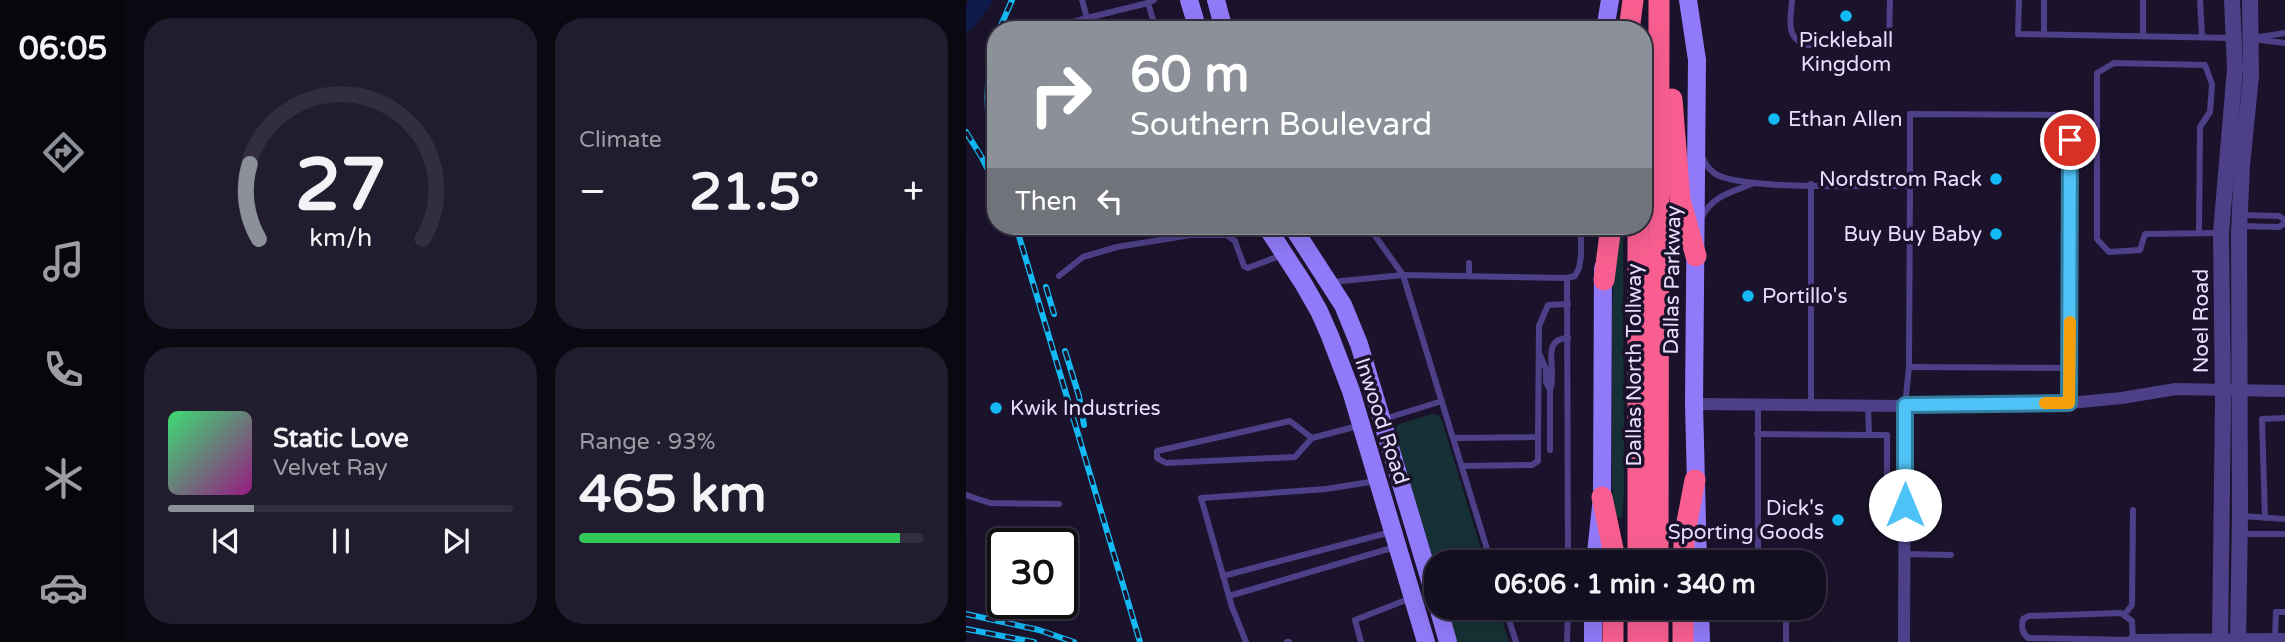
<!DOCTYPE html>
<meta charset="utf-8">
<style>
:root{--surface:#140e21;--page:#211c2e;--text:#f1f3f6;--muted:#9d9ca5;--line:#332e3f;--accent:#8c9099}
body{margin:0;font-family:"Varela Round",sans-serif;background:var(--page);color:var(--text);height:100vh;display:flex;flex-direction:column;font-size:26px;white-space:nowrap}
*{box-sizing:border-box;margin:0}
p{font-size:23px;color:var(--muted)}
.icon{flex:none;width:38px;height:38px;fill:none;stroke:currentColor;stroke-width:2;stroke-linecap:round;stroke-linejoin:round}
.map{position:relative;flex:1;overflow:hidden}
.details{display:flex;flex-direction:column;gap:18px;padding:18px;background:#0b0812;width:840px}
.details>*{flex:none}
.banner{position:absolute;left:21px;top:21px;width:665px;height:214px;border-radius:28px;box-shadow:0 7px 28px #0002,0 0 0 2px var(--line);background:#8c9099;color:#fff;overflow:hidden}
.speed{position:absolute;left:21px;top:528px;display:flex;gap:14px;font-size:35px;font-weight:700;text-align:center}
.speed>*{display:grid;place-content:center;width:91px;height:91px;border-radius:50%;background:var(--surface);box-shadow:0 7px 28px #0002,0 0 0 2px var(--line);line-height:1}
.speed .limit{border:4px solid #111;border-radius:10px;background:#fff;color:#111}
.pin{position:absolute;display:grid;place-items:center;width:60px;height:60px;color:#fff;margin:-30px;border:4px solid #fff;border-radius:50%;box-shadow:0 2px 7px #0007}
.me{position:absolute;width:77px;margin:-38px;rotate:0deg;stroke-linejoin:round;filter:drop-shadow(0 0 5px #0008)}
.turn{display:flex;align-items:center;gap:24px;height:147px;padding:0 28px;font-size:32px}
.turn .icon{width:91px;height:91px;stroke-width:2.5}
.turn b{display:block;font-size:49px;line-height:60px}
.then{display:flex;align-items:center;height:66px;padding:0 28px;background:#0003;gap:14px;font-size:26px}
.big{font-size:52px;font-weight:700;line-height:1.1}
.details .tile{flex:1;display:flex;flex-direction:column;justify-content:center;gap:10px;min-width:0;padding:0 24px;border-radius:28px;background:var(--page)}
.details .dial{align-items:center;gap:0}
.dial svg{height:182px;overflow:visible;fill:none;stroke:var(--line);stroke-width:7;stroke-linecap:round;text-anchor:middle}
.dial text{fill:var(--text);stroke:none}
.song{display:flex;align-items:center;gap:21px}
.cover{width:84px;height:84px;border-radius:10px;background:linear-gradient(135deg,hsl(140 70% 55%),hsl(310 70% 35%))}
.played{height:7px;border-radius:4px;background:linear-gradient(90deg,var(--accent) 25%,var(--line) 25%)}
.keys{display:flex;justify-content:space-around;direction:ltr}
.heat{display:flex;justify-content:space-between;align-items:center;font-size:38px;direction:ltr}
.charge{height:10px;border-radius:5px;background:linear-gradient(90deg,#34c759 93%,var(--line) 0)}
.details .tiles{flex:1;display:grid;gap:18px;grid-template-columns:repeat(2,1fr)}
.trip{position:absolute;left:458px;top:550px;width:402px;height:70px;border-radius:28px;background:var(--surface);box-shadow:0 7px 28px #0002,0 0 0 2px var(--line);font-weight:700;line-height:70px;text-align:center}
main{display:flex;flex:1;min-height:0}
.menu{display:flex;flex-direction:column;width:126px;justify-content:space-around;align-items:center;background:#08060d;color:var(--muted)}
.menu .icon{width:49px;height:49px}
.menu .active{color:var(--accent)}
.menu b{font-size:32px;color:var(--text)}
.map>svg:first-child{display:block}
</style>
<main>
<nav class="menu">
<b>06:05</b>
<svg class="icon active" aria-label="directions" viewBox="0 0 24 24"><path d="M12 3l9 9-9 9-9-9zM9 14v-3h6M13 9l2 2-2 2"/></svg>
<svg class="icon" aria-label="music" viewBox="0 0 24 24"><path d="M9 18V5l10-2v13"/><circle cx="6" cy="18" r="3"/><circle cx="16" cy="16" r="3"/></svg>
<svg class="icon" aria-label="phone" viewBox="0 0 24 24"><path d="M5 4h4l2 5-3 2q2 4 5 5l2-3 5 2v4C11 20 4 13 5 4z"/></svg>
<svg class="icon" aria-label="climate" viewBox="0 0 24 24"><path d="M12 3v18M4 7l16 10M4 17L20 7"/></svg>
<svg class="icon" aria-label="car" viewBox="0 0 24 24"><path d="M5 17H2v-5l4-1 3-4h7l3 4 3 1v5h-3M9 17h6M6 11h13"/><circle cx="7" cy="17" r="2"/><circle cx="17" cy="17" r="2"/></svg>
</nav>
<section class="details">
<div class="tiles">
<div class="tile dial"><svg viewBox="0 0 100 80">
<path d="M14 69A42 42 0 1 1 86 69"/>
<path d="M14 69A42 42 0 0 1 10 36" stroke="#8c9099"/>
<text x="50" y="56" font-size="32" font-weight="700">27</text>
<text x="50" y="72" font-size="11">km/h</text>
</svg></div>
<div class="tile"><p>Climate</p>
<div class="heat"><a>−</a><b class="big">21.5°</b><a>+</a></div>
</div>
<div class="tile">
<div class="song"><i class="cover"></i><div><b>Static Love</b><p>Velvet Ray</p></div></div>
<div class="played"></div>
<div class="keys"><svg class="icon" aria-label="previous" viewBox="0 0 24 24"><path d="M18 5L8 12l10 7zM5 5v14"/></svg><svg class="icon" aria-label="pause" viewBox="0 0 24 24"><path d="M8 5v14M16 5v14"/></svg><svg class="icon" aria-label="next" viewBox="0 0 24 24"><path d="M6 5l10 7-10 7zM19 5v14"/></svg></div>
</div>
<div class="tile"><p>Range · 93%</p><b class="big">465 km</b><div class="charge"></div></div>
</div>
</section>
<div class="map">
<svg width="1319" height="642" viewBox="0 0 1319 642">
<rect width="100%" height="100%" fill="#1b132c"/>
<g fill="#163135">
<polygon points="651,226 657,226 658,491 656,519 652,517 649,519 646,487 646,310"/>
<polygon points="466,414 473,415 476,421 519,562 471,562 471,574 428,436 431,425"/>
<polygon points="481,607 532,607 543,642 491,642"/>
</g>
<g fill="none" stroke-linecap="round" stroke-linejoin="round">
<polyline stroke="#0e1a49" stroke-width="19" points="0,22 16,0"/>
<g stroke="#4e4088" stroke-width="6">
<polyline points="116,0 121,18 182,3"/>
<polyline points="188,0 182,3 190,30"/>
<path d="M826 0C825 19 819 35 838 45L913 46 921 42 923 37 924 0"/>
<polyline points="1053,0 1052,34 1268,38"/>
<polyline points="1177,0 1177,36"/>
<polyline points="1234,0 1236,36"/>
<polyline points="93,26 121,18"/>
<polyline points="1078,34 1078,0"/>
<polyline points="1287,38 1319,33"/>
<polyline points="1287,39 1319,43"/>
<path d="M736 156C738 162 743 169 748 173 773 191 907 185 944 186L943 367 939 406"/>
<polyline points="944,186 944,114 1104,115 1103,403"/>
<polyline points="1276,215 1313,216 1319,220"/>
<path d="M736 217C746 196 766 192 786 184"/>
<polyline points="402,226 437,275"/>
<polyline points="1275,226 1313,227 1319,223"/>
<polyline points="1233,233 1234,127 1244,112 1246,84 1239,65 1148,63 1131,73 1131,239 1143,252 1174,250 1179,234 1253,233"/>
<polyline points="93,276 117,257 151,247 225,235 261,235 269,241 278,266 282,268 316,255"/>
<polyline points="503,276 503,263"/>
<polyline points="601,278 609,276 613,268 615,256 615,226"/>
<polyline points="366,282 437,275"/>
<path d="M573 353 580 369V382L584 390C592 370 573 339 602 338"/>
<polyline points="943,367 1104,368"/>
<polyline points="584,390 584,450"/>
<polyline points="792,405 792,562"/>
<polyline points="845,405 845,184"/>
<polyline points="418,419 476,401"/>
<polyline points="791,434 903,435 902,405"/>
<polyline points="903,435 921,435 921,476 925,481 939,481"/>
<polyline points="346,438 324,421 191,451 191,458 200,463 329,457 346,438 392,426"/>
<polyline points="488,438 572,437 573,326 582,305 602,304"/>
<polyline points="496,466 566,465 572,461 572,437"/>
<polyline points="0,495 24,503 93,504"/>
<polyline points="1276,516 1319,519"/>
<polyline points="1299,518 1296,419 1319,418"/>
<polyline points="1276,534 1319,534"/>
<polyline points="938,554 985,555"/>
<polyline points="525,562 437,275 601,278 602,562"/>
<polyline points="257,576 425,532"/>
<polyline points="263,596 429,547"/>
<polyline points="539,607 550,642"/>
<path d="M1155 613 1166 621 1167 640 1062 638C1056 632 1055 628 1057 619L1063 616Z"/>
<polyline points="1158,615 1166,605 1167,510"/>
<polyline points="1309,639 1310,612 1319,612"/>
<polyline points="280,642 266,607 235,498 360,489 410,481"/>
<polyline points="321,642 323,642"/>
<polyline points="395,642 389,620 445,598"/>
<polyline points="601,642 602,607"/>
<polyline points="820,642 820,607"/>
</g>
<g stroke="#4e4088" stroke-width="12">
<polyline points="728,404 939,406 1103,403 1156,398 1210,389 1319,391"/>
<polyline points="1167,640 1319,639"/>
<polyline points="938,642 939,406"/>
</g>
<g stroke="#4e4088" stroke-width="16">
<polyline points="1254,642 1257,401 1255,233 1269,69 1266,0"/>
<polyline points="1272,642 1274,516 1273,233 1276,165 1285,76 1284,0"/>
</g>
<g stroke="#917af9" stroke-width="18">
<polyline points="223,0 232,30"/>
<polyline points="250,0 258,30"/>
<polyline points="722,0 731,60 728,404 732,562"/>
<polyline points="639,30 644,0"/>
<polyline points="300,226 337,283 353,311 364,336 385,391 460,642"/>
<polyline points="326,226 377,305 393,344 471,604"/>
<polyline points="629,562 636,497 637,268"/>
<polyline points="472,607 482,642"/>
<polyline points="734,607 735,642"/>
<polyline points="627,642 627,607"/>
</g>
<g stroke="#f85f90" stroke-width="21">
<polyline points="663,30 667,0"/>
<polyline points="706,99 714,200 730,256"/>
<polyline points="638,280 645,226"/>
<polyline points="636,497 647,549 647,562"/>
<polyline points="672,562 672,226"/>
<polyline points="692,562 693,0"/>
<polyline points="718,562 718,538 729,480"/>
<polyline points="647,607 647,642"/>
<polyline points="672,642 672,607"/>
<polyline points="692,642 692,607"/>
<polyline points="717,642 717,607"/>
</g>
<defs>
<g id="rail">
<polyline points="33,30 46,0"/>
<path d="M30 39C18 79 19 118 30 158"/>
<polyline points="0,132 15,156 30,186"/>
<polyline points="50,226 174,642"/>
<polyline points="80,287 88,314"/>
<polyline points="99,351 113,396 118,425"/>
<polyline points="0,614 73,630 108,642"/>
<polyline points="0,629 68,642"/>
</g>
</defs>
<use href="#rail" stroke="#14baf5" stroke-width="6"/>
<use href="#rail" stroke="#1b132c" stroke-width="3.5" stroke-dasharray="10" stroke-linecap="butt"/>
</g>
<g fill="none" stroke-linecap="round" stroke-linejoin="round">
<defs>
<polyline id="route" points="939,505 939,405 1103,403 1104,140"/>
</defs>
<use href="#route" stroke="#337fa1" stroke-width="18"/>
<use href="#route" stroke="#4fc3f7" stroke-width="12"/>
<polyline stroke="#f59e0b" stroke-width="12" points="1079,403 1103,403 1104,322"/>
</g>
<g fill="#14baf5" stroke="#1b132c" stroke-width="2.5">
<circle cx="880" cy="16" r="7"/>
<circle cx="808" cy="119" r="7"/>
<circle cx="1030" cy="179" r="7"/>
<circle cx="1030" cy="234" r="7"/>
<circle cx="782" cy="296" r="7"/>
<circle cx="30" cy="408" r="7"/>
<circle cx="872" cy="520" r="7"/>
</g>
<g text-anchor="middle" stroke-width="7" stroke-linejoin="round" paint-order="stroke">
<g font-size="21" fill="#e7dffe" stroke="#1b132c" text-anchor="start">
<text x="880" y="47" text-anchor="middle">Pickleball<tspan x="880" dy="24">Kingdom</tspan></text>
<text x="822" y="126">Ethan Allen</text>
<text x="1016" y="186" text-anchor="end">Nordstrom Rack</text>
<text x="1016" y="241" text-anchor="end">Buy Buy Baby</text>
<text x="796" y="303">Portillo's</text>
<text x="44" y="415">Kwik Industries</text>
<text x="858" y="515" text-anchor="end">Dick's<tspan x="858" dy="24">Sporting Goods</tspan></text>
</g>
<g font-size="21" fill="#e7dffe" stroke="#1b132c">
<text transform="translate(706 280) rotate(-89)" y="7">Dallas Parkway</text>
<text transform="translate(1235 321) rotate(-90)" y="7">Noel Road</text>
<text transform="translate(668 365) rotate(-90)" y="7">Dallas North Tollway</text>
<text transform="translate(416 421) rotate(72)" y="7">Inwood Road</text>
</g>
</g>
</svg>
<div class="speed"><div class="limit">30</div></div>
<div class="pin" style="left:1104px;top:140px;background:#d93025"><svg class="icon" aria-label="arrive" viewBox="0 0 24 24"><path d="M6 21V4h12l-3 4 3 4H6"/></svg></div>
<svg class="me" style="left:939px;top:505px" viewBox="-20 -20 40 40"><circle r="19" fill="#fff"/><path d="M0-13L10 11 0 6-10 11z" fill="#4fc3f7"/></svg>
<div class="trip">06:06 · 1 min · 340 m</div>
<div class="banner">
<div class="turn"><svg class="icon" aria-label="right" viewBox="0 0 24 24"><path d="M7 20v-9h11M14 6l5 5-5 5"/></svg><div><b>60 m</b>Southern Boulevard</div></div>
<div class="then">Then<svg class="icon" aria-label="left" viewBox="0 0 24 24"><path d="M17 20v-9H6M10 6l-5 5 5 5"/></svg></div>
</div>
</div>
</main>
